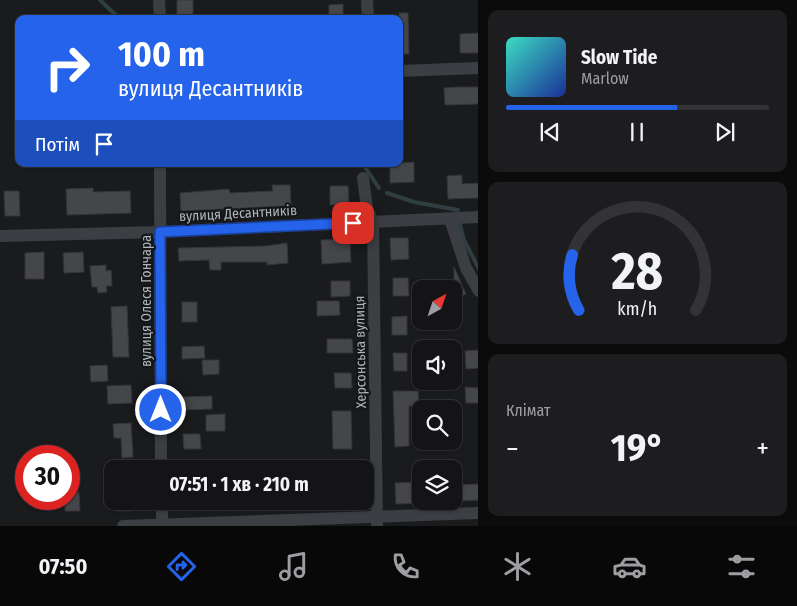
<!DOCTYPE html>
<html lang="uk">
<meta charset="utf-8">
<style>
:root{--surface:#141416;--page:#1d1d1f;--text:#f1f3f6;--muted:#9d9ea1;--line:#333335;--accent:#2563eb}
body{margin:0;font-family:"Fira Sans Condensed",sans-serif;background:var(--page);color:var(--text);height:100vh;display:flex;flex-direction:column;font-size:19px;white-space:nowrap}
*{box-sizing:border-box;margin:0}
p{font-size:16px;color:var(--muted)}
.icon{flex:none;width:28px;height:28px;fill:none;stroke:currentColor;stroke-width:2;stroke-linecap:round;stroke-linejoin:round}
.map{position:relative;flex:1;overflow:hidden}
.panel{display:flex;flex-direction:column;gap:10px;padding:10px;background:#0b0b0c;width:319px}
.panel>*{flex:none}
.hud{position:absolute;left:15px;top:15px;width:388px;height:152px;border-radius:10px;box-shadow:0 1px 4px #0004,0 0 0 1px var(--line);background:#2563eb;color:#fff;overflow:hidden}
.needle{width:32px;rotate:40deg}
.tools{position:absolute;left:412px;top:280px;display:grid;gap:10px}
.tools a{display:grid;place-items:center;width:50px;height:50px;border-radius:10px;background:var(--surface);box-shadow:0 1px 4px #0004,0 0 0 1px var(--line);font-size:25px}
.speed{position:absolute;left:15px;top:445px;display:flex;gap:10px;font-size:25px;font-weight:700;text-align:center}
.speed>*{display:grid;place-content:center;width:65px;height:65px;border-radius:50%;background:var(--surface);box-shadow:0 1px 4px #0004,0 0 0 1px var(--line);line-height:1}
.speed .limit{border:8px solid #d22;background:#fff;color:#111}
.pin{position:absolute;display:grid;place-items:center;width:42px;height:42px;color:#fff;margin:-21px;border-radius:10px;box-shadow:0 2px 8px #0006}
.me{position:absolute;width:55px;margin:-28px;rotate:0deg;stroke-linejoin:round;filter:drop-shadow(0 0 4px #0008)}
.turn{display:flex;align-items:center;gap:18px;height:105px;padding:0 20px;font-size:22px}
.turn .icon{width:65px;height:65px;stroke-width:2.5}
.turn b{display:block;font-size:35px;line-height:42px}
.then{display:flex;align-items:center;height:48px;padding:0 20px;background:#0003;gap:10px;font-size:19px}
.big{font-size:38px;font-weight:700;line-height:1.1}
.panel .card{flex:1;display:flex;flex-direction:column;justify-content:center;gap:8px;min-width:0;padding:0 18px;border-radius:10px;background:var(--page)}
.panel .dial{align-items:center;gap:0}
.dial svg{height:130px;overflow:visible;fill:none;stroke:var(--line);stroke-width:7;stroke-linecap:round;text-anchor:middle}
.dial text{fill:var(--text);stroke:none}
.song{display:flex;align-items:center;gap:15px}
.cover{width:60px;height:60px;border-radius:8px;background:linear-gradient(135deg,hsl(170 70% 55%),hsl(230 70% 35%))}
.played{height:5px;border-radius:2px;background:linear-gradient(90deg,var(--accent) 65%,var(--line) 65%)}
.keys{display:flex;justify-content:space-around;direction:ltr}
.heat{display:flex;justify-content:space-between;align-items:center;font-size:28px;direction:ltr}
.trip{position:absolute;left:104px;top:460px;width:270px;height:50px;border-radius:10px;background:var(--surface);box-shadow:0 1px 4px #0004,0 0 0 1px var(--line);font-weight:700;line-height:50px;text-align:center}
.menu{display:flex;height:80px;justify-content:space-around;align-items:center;background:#080809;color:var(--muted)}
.menu .icon{width:35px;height:35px}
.menu .selected{color:var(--accent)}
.menu b{font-size:22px;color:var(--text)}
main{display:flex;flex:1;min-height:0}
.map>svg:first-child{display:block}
</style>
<main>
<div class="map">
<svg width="479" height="526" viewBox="0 0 479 526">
<rect width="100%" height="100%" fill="#1a1b1d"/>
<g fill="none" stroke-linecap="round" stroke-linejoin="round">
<g stroke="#2f3f41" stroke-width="4">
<polyline points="100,0 120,19"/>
<polyline points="363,164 379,188"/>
<polyline points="387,193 414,202 458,210"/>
<polyline points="459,221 464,240 479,269"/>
</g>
</g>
<g fill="#44464a" stroke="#343539">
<rect x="177" y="0" width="16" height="19"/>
<polygon points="343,4 343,19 329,19 329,5"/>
<polygon points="399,13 408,13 409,54 399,54"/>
<polygon points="479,33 479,53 460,53 460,34"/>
<polygon points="458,87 479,87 479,104 445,105 444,88"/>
<polygon points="414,162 414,182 390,183 390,164"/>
<polygon points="462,175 462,184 479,183 479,198 448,199 447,176"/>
<polygon points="272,185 290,185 291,206 181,211 180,193 229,189 230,193 273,191"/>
<polygon points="330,186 348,186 349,204 330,205"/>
<polygon points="93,188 93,192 130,191 131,213 67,215 66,189"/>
<polygon points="4,191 19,191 20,216 5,216"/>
<polygon points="390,238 408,238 409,259 391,260"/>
<polygon points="350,239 351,262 322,264 321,240"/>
<polygon points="287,243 288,263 267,265 267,262 221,262 221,270 210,270 209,260 179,261 178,248 266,246"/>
<polygon points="44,252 44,279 25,279 25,253"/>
<polygon points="83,252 84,272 64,273 63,253"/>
<polygon points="106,265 106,271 111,270 112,286 106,286 107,292 98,293 97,287 92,287 90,266"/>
<polygon points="454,267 466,294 454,300 454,289 433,289 454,279"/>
<polygon points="393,278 408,278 409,296 393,296"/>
<polygon points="331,281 350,281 350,296 331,297"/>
<polygon points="317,301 339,301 340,315 317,316"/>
<rect x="182" y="302" width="15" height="20"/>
<polygon points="127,306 129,357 113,357 111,307"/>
<polygon points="407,316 407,335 392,335 392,317"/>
<polygon points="327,339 352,339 353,353 327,353"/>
<polygon points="204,346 205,358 182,359 182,347"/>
<polygon points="479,350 479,368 466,369 465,351"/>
<polygon points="393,353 407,353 407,371 394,371"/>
<polygon points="202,360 219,360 219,374 203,375"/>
<polygon points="107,365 108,381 91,382 90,366"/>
<polygon points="334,373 351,373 352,388 335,388"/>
<polygon points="131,385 132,403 108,404 107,386"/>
<polygon points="465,387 479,388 479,403 466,403"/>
<polygon points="393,391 418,391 419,406 409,406 409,446 395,447"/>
<polygon points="212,396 212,409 182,410 182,397"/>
<polygon points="332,411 351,411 352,449 333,449"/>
<polygon points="225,414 225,431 206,431 206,415"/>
<polygon points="131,423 133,457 122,458 121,438 114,438 113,424"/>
<polygon points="183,434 200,434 201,449 184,449"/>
<polygon points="421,482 421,503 396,504 395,483"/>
<polygon points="479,484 479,500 454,501 454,485"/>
<polygon points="79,492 80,511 65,511 65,499 69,499 69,493"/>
<rect x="116" y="501" width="16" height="10"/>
</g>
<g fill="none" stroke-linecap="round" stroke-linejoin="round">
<g stroke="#3b3e42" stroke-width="12">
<polyline points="159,0 160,19"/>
<polyline points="367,0 368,19"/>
<polyline points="399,71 479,68"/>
<polyline points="160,164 161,469"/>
<polyline points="363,178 367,208 373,222 377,526"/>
<polyline points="450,219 466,268 479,291"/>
<polyline points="0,236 160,232 479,217"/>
<polyline points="162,501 162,526"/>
<polyline points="123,526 479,513"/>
</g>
</g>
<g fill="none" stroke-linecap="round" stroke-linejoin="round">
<defs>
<polyline id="route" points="161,410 160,232 353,223"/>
</defs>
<use href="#route" stroke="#184099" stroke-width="12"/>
<use href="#route" stroke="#2563eb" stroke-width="9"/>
</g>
<g text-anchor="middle" stroke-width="4.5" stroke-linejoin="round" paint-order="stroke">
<g font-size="14" fill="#acb6bc" stroke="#151618">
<text transform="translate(238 213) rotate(-3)" y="5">вулиця Десантників</text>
<text transform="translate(146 301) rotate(-90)" y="5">вулиця Олеся Гончара</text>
<text transform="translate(360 352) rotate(-91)" y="5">Херсонська вулиця</text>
</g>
</g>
</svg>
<div class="tools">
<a><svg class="needle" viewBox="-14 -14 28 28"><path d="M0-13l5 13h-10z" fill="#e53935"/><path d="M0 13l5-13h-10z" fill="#9d9ea1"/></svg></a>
<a><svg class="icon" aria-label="sound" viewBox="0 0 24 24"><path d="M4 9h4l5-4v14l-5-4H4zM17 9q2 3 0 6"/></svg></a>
<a><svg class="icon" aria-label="search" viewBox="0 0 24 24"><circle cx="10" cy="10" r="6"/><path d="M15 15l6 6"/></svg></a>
<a><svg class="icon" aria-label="layers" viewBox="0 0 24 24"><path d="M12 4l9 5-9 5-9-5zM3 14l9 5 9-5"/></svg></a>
</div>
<div class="speed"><div class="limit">30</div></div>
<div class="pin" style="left:353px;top:223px;background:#d93025"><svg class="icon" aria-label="arrive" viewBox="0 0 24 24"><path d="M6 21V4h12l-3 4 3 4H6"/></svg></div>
<svg class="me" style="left:161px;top:410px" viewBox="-20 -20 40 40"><circle r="17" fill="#2563eb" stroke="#fff" stroke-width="3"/><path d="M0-11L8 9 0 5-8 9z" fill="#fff"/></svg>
<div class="trip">07:51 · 1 хв · 210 m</div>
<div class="hud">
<div class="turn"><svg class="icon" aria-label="right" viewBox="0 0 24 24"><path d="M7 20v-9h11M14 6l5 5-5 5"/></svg><div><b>100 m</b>вулиця Десантників</div></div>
<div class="then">Потім<svg class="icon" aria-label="arrive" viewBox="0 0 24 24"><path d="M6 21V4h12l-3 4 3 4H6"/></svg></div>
</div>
</div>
<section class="panel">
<div class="card">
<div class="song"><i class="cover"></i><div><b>Slow Tide</b><p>Marlow</p></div></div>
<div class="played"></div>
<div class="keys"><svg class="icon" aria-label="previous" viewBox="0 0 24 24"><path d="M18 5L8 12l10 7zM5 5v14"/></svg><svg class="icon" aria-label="pause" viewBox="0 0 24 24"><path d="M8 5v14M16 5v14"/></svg><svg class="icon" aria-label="next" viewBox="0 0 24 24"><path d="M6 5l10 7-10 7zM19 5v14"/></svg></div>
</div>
<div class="card dial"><svg viewBox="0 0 100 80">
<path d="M14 69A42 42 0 1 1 86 69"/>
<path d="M14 69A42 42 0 0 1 10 35" stroke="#2563eb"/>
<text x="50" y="56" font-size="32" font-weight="700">28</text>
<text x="50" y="72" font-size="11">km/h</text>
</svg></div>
<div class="card"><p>Клімат</p>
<div class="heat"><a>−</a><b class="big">19°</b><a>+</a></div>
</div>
</section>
</main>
<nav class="menu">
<b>07:50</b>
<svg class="icon selected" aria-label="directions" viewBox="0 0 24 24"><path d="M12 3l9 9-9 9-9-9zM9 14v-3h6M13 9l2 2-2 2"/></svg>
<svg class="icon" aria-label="music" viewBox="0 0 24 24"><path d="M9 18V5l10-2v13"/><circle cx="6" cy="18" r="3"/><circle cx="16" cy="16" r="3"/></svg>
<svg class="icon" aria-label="phone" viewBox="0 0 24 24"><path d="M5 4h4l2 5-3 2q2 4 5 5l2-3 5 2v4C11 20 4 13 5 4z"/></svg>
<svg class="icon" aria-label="climate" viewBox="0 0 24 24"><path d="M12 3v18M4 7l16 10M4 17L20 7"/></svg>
<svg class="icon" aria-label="car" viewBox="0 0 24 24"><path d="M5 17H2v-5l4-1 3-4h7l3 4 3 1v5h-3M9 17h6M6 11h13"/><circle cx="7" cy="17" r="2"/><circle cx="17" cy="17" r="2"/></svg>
<svg class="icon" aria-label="filters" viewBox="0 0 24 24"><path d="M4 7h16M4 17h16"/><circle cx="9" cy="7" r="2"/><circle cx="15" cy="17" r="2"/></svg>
</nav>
